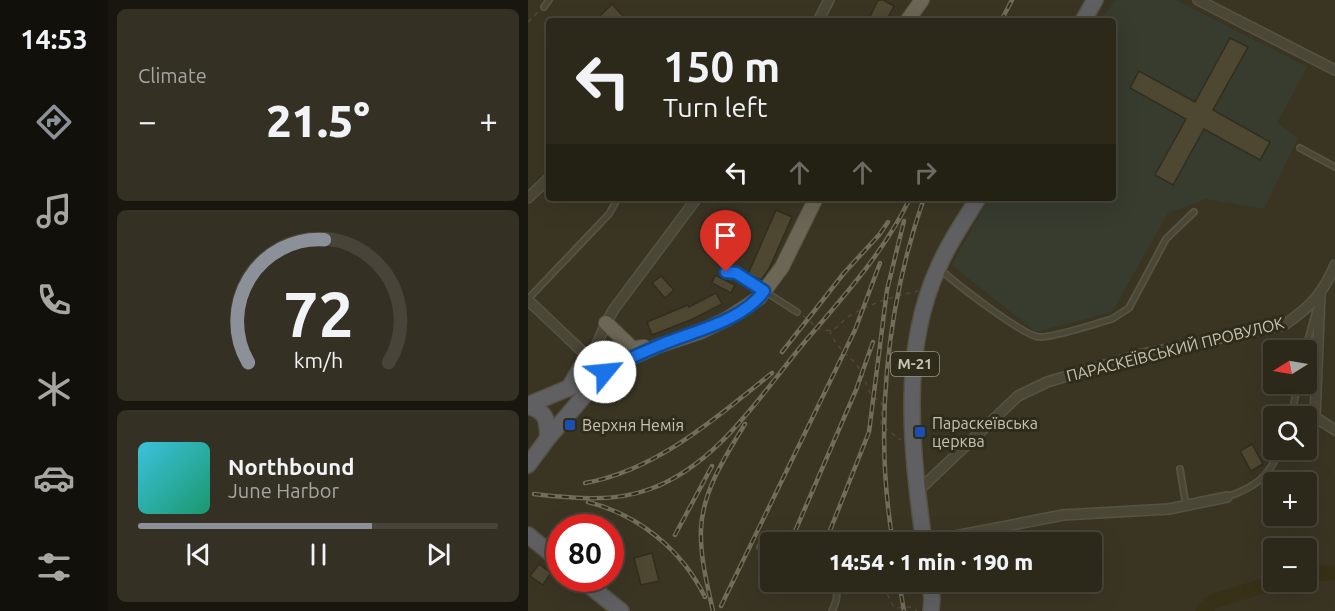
<!DOCTYPE html>
<meta charset="utf-8">
<style>
:root{--surface:#2c281a;--page:#343023;--text:#f1f3f6;--muted:#a6a6a2;--line:#484439;--accent:#8c9099}
body{margin:0;font-family:Ubuntu,sans-serif;background:var(--page);color:var(--text);height:100vh;display:flex;flex-direction:column;font-size:22px;white-space:nowrap}
*{box-sizing:border-box;margin:0}
p{font-size:20px;color:var(--muted)}
.icon{flex:none;width:33px;height:33px;fill:none;stroke:currentColor;stroke-width:2;stroke-linecap:round;stroke-linejoin:round}
.map{position:relative;flex:1;overflow:hidden}
.details{display:flex;flex-direction:column;gap:9px;padding:9px;background:#18160e;width:420px}
.details>*{flex:none}
.top-card{position:absolute;left:18px;top:18px;width:570px;height:183px;border-radius:6px;box-shadow:0 6px 24px #0002,0 0 0 2px var(--line);background:#2c281a;color:var(--text);overflow:hidden}
.needle{width:39px;rotate:259deg}
.buttons{position:absolute;left:735px;top:340px;display:grid;gap:12px}
.buttons a{display:grid;place-items:center;width:54px;height:54px;border-radius:6px;background:var(--surface);box-shadow:0 6px 24px #0002,0 0 0 2px var(--line);font-size:30px}
.speed{position:absolute;left:18px;top:514px;display:flex;gap:12px;font-size:30px;font-weight:700;text-align:center}
.speed>*{display:grid;place-content:center;width:78px;height:78px;border-radius:50%;background:var(--surface);box-shadow:0 6px 24px #0002,0 0 0 2px var(--line);line-height:1}
.speed .limit{border:9px solid #d22;background:#fff;color:#111}
.pin{position:absolute;display:grid;place-items:center;width:51px;height:51px;color:#fff;margin:-62px -26px;border-radius:50% 50% 50% 0;rotate:-45deg;box-shadow:0 0 6px #0007}
.pin .icon{rotate:45deg}
.me{position:absolute;width:66px;margin:-33px;rotate:62deg;stroke-linejoin:round;filter:drop-shadow(0 0 4px #0008)}
.turn{display:flex;align-items:center;gap:21px;height:126px;padding:0 18px;font-size:27px}
.turn .icon{width:78px;height:78px;stroke-width:2.5}
.turn b{display:block;font-size:42px;line-height:51px}
.lanes{display:flex;align-items:center;height:57px;padding:0 18px;background:#0003;justify-content:center;gap:30px;direction:ltr}
.lanes .off{opacity:.35}
.big{font-size:45px;font-weight:800;line-height:1.1}
.details .tile{flex:1;display:flex;flex-direction:column;justify-content:center;gap:9px;min-width:0;padding:0 21px;border-radius:9px;background:var(--page)}
.details .dial{align-items:center;gap:0}
.dial svg{height:156px;overflow:visible;fill:none;stroke:var(--line);stroke-width:7;stroke-linecap:round;text-anchor:middle}
.dial text{fill:var(--text);stroke:none}
.song{display:flex;align-items:center;gap:18px}
.cover{width:72px;height:72px;border-radius:9px;background:linear-gradient(135deg,hsl(190 70% 55%),hsl(160 70% 35%))}
.played{height:6px;border-radius:3px;background:linear-gradient(90deg,var(--accent) 65%,var(--line) 65%)}
.keys{display:flex;justify-content:space-around;direction:ltr}
.heat{display:flex;justify-content:space-between;align-items:center;font-size:33px;direction:ltr}
.trip{position:absolute;left:232px;top:532px;width:342px;height:60px;border-radius:6px;background:var(--surface);box-shadow:0 6px 24px #0002,0 0 0 2px var(--line);font-weight:800;line-height:60px;text-align:center}
main{display:flex;flex:1;min-height:0}
.dock{display:flex;flex-direction:column;width:108px;justify-content:space-around;align-items:center;background:#12100a;color:var(--muted)}
.dock .icon{width:42px;height:42px}
.dock .current{color:var(--accent)}
.dock b{font-size:27px;color:var(--text)}
.map>svg:first-child{display:block}
</style>
<main>
<nav class="dock">
<b>14:53</b>
<svg class="icon current" aria-label="directions" viewBox="0 0 24 24"><path d="M12 3l9 9-9 9-9-9zM9 14v-3h6M13 9l2 2-2 2"/></svg>
<svg class="icon" aria-label="music" viewBox="0 0 24 24"><path d="M9 18V5l10-2v13"/><circle cx="6" cy="18" r="3"/><circle cx="16" cy="16" r="3"/></svg>
<svg class="icon" aria-label="phone" viewBox="0 0 24 24"><path d="M5 4h4l2 5-3 2q2 4 5 5l2-3 5 2v4C11 20 4 13 5 4z"/></svg>
<svg class="icon" aria-label="climate" viewBox="0 0 24 24"><path d="M12 3v18M4 7l16 10M4 17L20 7"/></svg>
<svg class="icon" aria-label="car" viewBox="0 0 24 24"><path d="M5 17H2v-5l4-1 3-4h7l3 4 3 1v5h-3M9 17h6M6 11h13"/><circle cx="7" cy="17" r="2"/><circle cx="17" cy="17" r="2"/></svg>
<svg class="icon" aria-label="filters" viewBox="0 0 24 24"><path d="M4 7h16M4 17h16"/><circle cx="9" cy="7" r="2"/><circle cx="15" cy="17" r="2"/></svg>
</nav>
<section class="details">
<div class="tile"><p>Climate</p>
<div class="heat"><a>−</a><b class="big">21.5°</b><a>+</a></div>
</div>
<div class="tile dial"><svg viewBox="0 0 100 80">
<path d="M14 69A42 42 0 1 1 86 69"/>
<path d="M14 69A42 42 0 0 1 53 6" stroke="#8c9099"/>
<text x="50" y="56" font-size="32" font-weight="700">72</text>
<text x="50" y="72" font-size="11">km/h</text>
</svg></div>
<div class="tile">
<div class="song"><i class="cover"></i><div><b>Northbound</b><p>June Harbor</p></div></div>
<div class="played"></div>
<div class="keys"><svg class="icon" aria-label="previous" viewBox="0 0 24 24"><path d="M18 5L8 12l10 7zM5 5v14"/></svg><svg class="icon" aria-label="pause" viewBox="0 0 24 24"><path d="M8 5v14M16 5v14"/></svg><svg class="icon" aria-label="next" viewBox="0 0 24 24"><path d="M6 5l10 7-10 7zM19 5v14"/></svg></div>
</div>
</section>
<div class="map">
<svg width="807" height="611" viewBox="0 0 807 611">
<rect width="100%" height="100%" fill="#3a3523"/>
<polygon fill="#373c2f" points="588,0 648,0 779,67 749,123 770,138 736,209 678,199 640,213 584,312 508,332 424,265 461,198 585,198 585,21 572,21"/>
<g fill="none" stroke-linecap="round" stroke-linejoin="round">
<g stroke="#373117" stroke-width="15">
<polyline points="778,574 807,573"/>
<polyline points="675,611 686,601 748,582"/>
</g>
</g>
<g fill="#4e4833" stroke="#312e1e" stroke-width="1.5">
<polygon points="350,0 355,0 366,6 358,21 340,21"/>
<polygon points="84,4 95,16 91,21 75,21 71,17"/>
<polygon points="702,38 720,47 685,110 742,142 732,160 676,129 645,185 627,175 658,119 602,88 611,71 667,102"/>
<polygon points="248,210 264,217 241,269 233,280 220,274"/>
<polygon points="187,275 207,285 203,293 184,283"/>
<polygon points="133,276 146,290 137,298 124,283"/>
<polygon points="188,293 194,304 165,319 124,335 119,322 160,305 161,307"/>
<polygon points="724,444 735,464 723,471 712,451"/>
<polygon points="124,553 131,581 113,585 106,558"/>
<polygon points="11,564 23,573 15,585 2,576"/>
</g>
<g fill="none" stroke-linecap="round" stroke-linejoin="round">
<defs>
<g id="service">
<polyline points="16,7 21,0"/>
<polyline points="20,85 21,85"/>
<polyline points="772,148 807,167"/>
<path d="M412 269C426 282 496 337 512 337 529 337 566 324 584 319L601 308 638 239 666 212"/>
<polyline points="198,272 208,273 269,312"/>
<polyline points="0,299 81,214 90,198"/>
<polyline points="777,351 788,310"/>
<polyline points="763,417 770,384"/>
<polyline points="652,469 658,506"/>
<path d="M699 497C727 487 740 478 752 450"/>
<polyline points="232,547 243,551"/>
<path d="M304 611C309 601 311 592 305 582"/>
</g>
<g id="minor">
<polyline points="670,0 807,70"/>
<polyline points="290,21 301,0"/>
<polyline points="0,198 21,178"/>
<polyline points="792,295 787,417 807,430"/>
<polyline points="0,300 60,357"/>
<polyline points="65,354 78,323 86,309 169,198"/>
<path d="M390 491 490 396 519 382 611 355 756 325C781 308 795 294 807 265"/>
<polyline points="396,542 535,515 641,509 699,497"/>
</g>
<g id="primary">
<polyline points="379,21 394,0"/>
<polyline points="78,323 104,348"/>
<polyline points="70,353 116,347"/>
<polyline points="79,369 130,346 172,332 199,319 231,298 254,267 288,198"/>
</g>
<g id="trunk">
<polyline points="555,21 567,0"/>
<path d="M41 388C47 379 60 349 72 354 78 356 79 360 80 366L75 374 69 376 60 372 57 362"/>
<polyline points="0,405 50,384"/>
<path d="M0 406C19 412 19 419 20 438"/>
<polyline points="0,465 20,438 74,375"/>
<polyline points="0,535 32,561"/>
<path d="M396 543C384 453 371 351 411 266 421 242 437 220 450 198"/>
<polyline points="53,579 93,611"/>
<polyline points="402,582 404,599 403,611"/>
</g>
</defs>
<use href="#service" stroke="#565343" stroke-width="8"/>
<use href="#minor" stroke="#565343" stroke-width="12"/>
<use href="#primary" stroke="#565343" stroke-width="16"/>
<use href="#trunk" stroke="#555242" stroke-width="18"/>
<g stroke="#54443e" stroke-width="1.5" stroke-dasharray="4.5 4.5" stroke-linecap="butt">
<polyline points="0,22 11,11"/>
<path d="M275 316C282 320 287 328 295 330 309 333 312 321 323 315 344 303 366 296 390 291"/>
<path d="M302 330C305 345 322 356 331 368 337 376 338 387 343 394 346 397 350 400 354 404L353 425 373 440"/>
<polyline points="352,582 351,588 357,589 364,604 368,608 384,607 389,611"/>
</g>
<use href="#service" stroke="#4b4737" stroke-width="4.5"/>
<use href="#minor" stroke="#4b4737" stroke-width="9"/>
<use href="#primary" stroke="#6b6655" stroke-width="14"/>
<use href="#trunk" stroke="#606062" stroke-width="15"/>
<defs>
<g id="rail">
<polyline points="473,21 484,0"/>
<polyline points="254,352 316,273 351,235 360,222"/>
<path d="M57 483C129 470 188 418 244 373"/>
<path d="M6 494C44 498 85 503 122 489 189 465 232 396 275 344 314 298 356 253 382 198"/>
<path d="M60 502C111 515 154 550 177 597"/>
<polyline points="147,535 184,466"/>
<polyline points="262,543 328,390 345,342"/>
<polyline points="297,543 341,432 359,290 376,221"/>
<path d="M365 543C346 430 358 307 396 198"/>
<polyline points="371,582 376,611"/>
<polyline points="193,606 327,330 352,263"/>
<path d="M185 611C179 584 172 557 173 529 175 490 197 457 217 424"/>
</g>
</defs>
<use href="#rail" stroke="#716d59" stroke-width="4.5"/>
<use href="#rail" stroke="#2f2c1c" stroke-width="2" stroke-dasharray="7" stroke-linecap="butt"/>
</g>
<g fill="none" stroke-linecap="round" stroke-linejoin="round">
<defs>
<path id="route" d="M77 372 79 369C96 361 113 353 130 346 162 332 214 322 236 291L208 273 198 272"/>
</defs>
<use href="#route" stroke="#114b97" stroke-width="15"/>
<use href="#route" stroke="#1a73e8" stroke-width="10"/>
</g>
<g fill="#1a4fb4" stroke="#2f2c1c" stroke-width="2">
<rect x="36" y="419" width="12" height="12" rx="3"/>
<rect x="386" y="426" width="12" height="12" rx="3"/>
</g>
<g text-anchor="middle" stroke-width="6" stroke-linejoin="round" paint-order="stroke">
<rect fill="#2f2c1c" stroke="#999685" stroke-width="1.5" x="363" y="352" width="48" height="24" rx="4.5"/>
<g font-size="15" font-weight="bold" fill="#c6c3b2">
<text x="387" y="369">М-21</text>
</g>
<g font-size="16" fill="#c6c3b2" stroke="#2f2c1c">
<text transform="translate(647 349) rotate(-14)" y="6">ПАРАСКЕЇВСЬКИЙ ПРОВУЛОК</text>
</g>
<g font-size="16" fill="#c6c3b2" stroke="#2f2c1c" text-anchor="start">
<text x="404" y="429">Параскеївська<tspan x="404" dy="18">церква</tspan></text>
<text x="54" y="431">Верхня Немія</text>
</g>
</g>
</svg>
<div class="buttons">
<a><svg class="needle" viewBox="-14 -14 28 28"><path d="M0-13l5 13h-10z" fill="#e53935"/><path d="M0 13l5-13h-10z" fill="#a6a6a2"/></svg></a>
<a><svg class="icon" aria-label="search" viewBox="0 0 24 24"><circle cx="10" cy="10" r="6"/><path d="M15 15l6 6"/></svg></a>
<a>+</a>
<a>−</a>
</div>
<div class="speed"><div class="limit">80</div></div>
<div class="pin" style="left:198px;top:272px;background:#d93025"><svg class="icon" aria-label="arrive" viewBox="0 0 24 24"><path d="M6 21V4h12l-3 4 3 4H6"/></svg></div>
<svg class="me" style="left:77px;top:372px" viewBox="-20 -20 40 40"><circle r="19" fill="#fff"/><path d="M0-13L10 11 0 6-10 11z" fill="#1a73e8"/></svg>
<div class="trip">14:54 · 1 min · 190 m</div>
<div class="top-card">
<div class="turn"><svg class="icon" aria-label="left" viewBox="0 0 24 24"><path d="M17 20v-9H6M10 6l-5 5 5 5"/></svg><div><b>150 m</b>Turn left</div></div>
<div class="lanes"><svg class="icon" aria-label="left" viewBox="0 0 24 24"><path d="M17 20v-9H6M10 6l-5 5 5 5"/></svg><svg class="icon off" aria-label="ahead" viewBox="0 0 24 24"><path d="M12 20V5M6 11l6-6 6 6"/></svg><svg class="icon off" aria-label="ahead" viewBox="0 0 24 24"><path d="M12 20V5M6 11l6-6 6 6"/></svg><svg class="icon off" aria-label="right" viewBox="0 0 24 24"><path d="M7 20v-9h11M14 6l5 5-5 5"/></svg></div>
</div>
</div>
</main>
